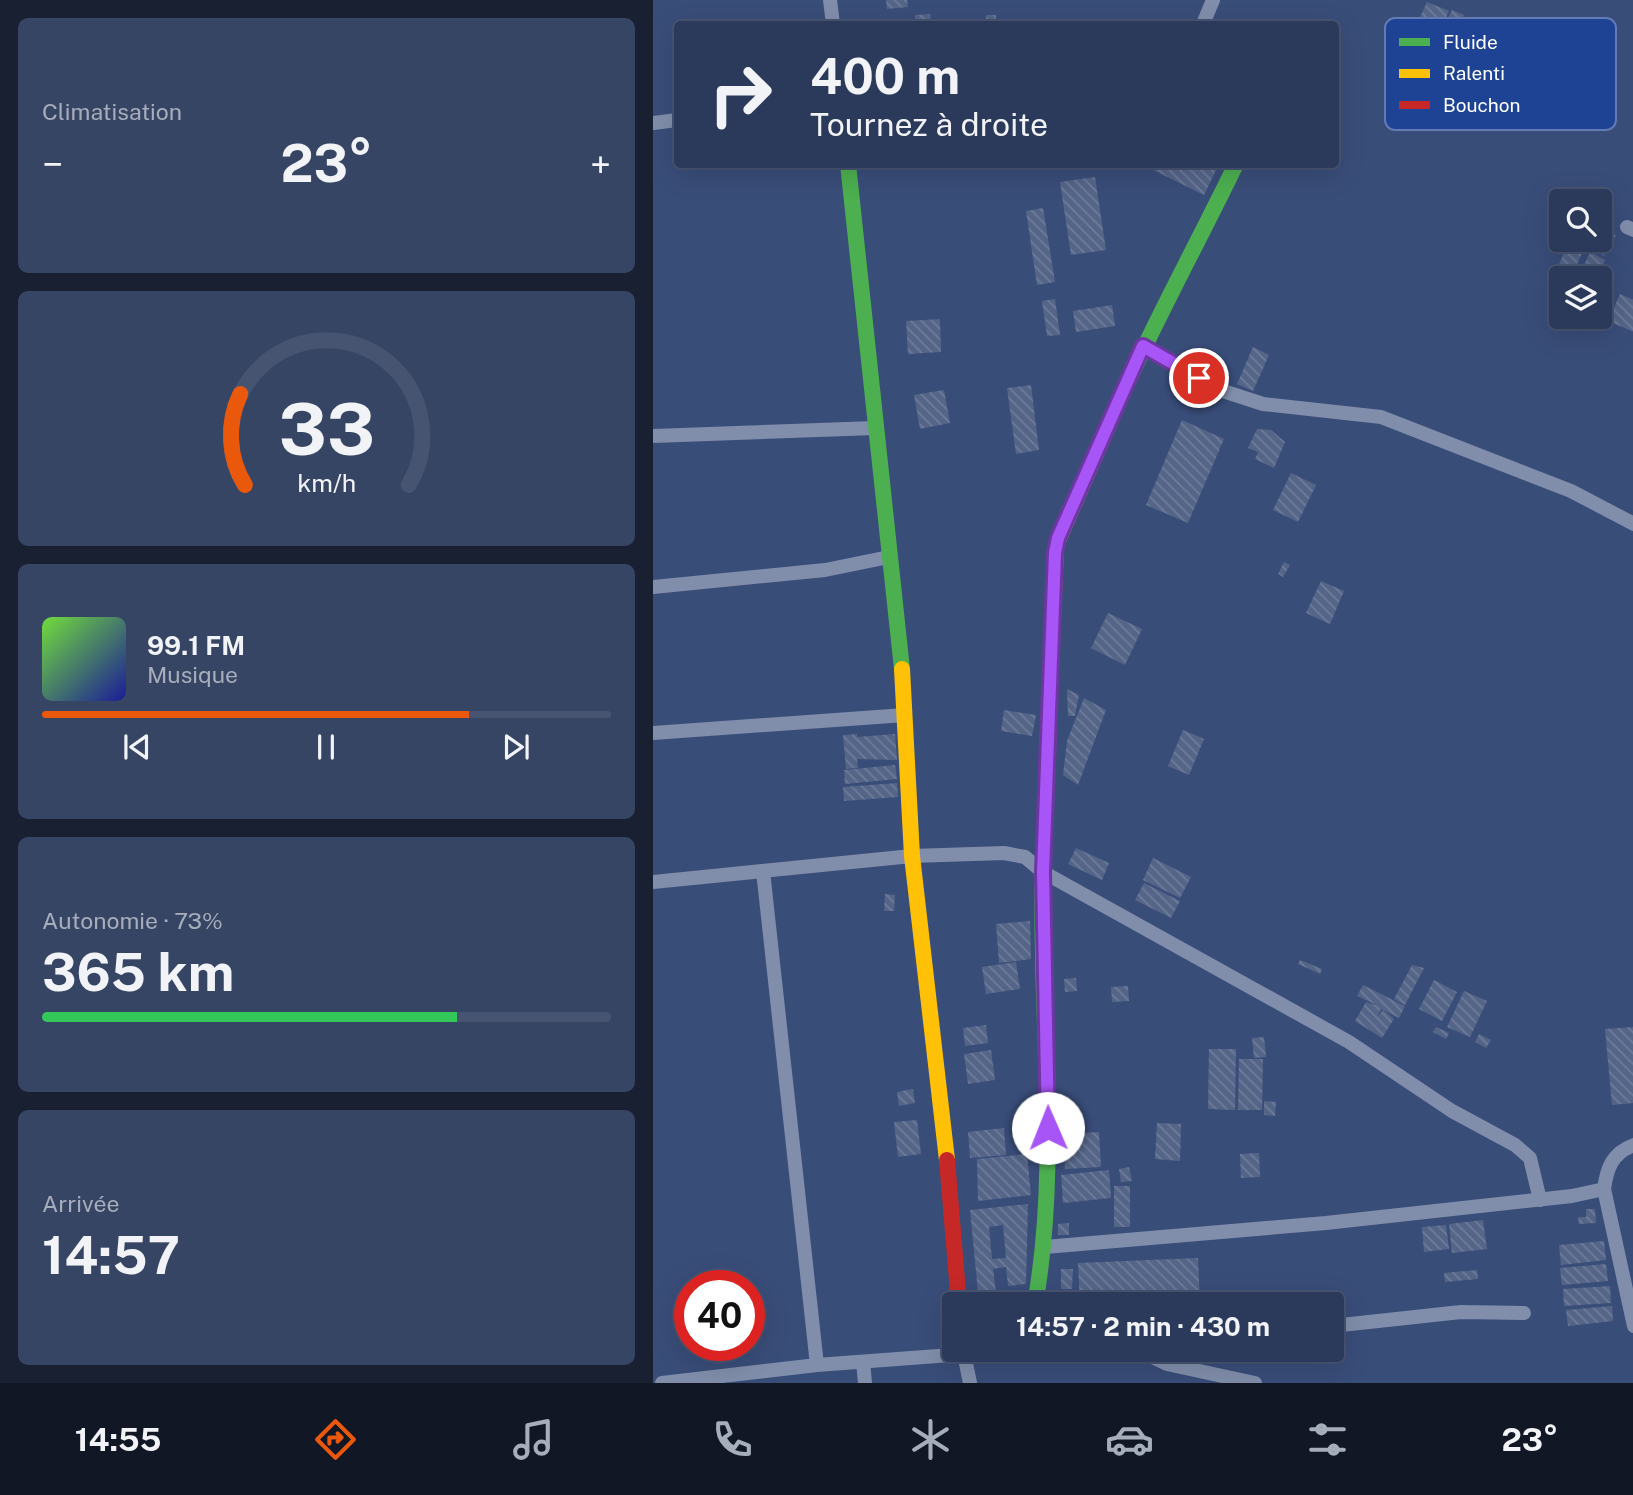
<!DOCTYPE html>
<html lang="fr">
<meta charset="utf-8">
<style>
:root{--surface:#2b3a5b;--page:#374564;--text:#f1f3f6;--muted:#a6adbb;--line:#475471;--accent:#ea580c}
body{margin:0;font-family:"Public Sans",sans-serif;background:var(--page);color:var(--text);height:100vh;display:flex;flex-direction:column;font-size:26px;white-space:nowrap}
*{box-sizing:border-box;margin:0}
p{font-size:23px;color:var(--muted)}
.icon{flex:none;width:38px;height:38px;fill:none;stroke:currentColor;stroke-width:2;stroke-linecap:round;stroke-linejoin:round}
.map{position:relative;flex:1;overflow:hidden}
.panel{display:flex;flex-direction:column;gap:18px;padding:18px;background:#182032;width:653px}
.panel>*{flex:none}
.banner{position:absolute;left:21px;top:21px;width:665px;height:147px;border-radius:7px;box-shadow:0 7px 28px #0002,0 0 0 2px var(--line);background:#2b3a5b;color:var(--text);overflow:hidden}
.buttons{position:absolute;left:896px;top:189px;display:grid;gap:14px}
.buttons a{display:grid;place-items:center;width:63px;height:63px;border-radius:7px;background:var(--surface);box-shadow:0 7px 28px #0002,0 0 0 2px var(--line);font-size:35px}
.speed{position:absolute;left:21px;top:1270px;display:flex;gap:14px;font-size:35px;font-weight:700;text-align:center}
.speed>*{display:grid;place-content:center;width:91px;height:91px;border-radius:50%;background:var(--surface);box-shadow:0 7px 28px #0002,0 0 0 2px var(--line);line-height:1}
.speed .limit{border:10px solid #d22;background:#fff;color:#111}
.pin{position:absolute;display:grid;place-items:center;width:60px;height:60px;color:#fff;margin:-30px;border:4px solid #fff;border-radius:50%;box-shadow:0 2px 7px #0007}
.me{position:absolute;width:77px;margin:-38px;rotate:359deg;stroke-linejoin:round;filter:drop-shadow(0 0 5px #0008)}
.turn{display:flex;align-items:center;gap:24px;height:147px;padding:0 21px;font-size:32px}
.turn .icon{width:91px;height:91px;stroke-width:2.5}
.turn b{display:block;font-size:49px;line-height:60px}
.big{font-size:52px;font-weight:700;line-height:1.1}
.panel .widget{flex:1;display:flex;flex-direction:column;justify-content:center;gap:10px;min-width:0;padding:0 24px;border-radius:10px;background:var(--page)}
.panel .dial{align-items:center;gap:0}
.dial svg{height:182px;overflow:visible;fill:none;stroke:var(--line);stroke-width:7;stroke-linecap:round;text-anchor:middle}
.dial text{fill:var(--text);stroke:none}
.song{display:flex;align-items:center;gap:21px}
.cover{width:84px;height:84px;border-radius:10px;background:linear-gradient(135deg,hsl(100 70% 55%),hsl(240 70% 35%))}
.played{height:7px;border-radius:4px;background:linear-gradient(90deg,var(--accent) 75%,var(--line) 75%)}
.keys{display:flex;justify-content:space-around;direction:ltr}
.heat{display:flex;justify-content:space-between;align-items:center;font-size:38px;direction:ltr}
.charge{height:10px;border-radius:5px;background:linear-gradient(90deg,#34c759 73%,var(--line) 0)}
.trip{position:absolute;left:289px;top:1292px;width:402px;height:70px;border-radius:7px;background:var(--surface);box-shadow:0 7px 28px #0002,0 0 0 2px var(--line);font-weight:700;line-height:70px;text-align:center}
.tab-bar{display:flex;height:112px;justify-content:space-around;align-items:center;background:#111724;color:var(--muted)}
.tab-bar .icon{width:49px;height:49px}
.tab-bar .on{color:var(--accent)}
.tab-bar b{font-size:32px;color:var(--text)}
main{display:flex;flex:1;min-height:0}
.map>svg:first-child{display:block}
</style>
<main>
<section class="panel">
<div class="widget"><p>Climatisation</p>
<div class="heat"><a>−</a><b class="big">23°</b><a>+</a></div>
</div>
<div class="widget dial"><svg viewBox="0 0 100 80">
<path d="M14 69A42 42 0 1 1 86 69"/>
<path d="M14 69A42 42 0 0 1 12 29" stroke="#ea580c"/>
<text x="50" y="56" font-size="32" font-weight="700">33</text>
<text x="50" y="72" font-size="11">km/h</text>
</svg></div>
<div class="widget">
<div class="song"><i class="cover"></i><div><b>99.1 FM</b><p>Musique</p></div></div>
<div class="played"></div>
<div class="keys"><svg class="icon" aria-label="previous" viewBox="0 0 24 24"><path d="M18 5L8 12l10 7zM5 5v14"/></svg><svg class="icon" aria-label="pause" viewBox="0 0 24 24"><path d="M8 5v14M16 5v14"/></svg><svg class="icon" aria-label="next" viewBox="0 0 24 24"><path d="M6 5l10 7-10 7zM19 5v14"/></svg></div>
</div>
<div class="widget"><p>Autonomie · 73%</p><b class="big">365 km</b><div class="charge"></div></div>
<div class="widget"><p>Arrivée</p><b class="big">14:57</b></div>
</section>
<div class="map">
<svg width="981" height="1383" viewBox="0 0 981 1383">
<defs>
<pattern id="building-back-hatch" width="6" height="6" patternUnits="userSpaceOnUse" patternTransform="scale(1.75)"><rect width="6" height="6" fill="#556588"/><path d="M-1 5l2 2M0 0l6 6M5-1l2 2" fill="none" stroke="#6e7c9a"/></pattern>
</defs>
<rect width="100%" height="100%" fill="#394d79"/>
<g fill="url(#building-back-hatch)" fill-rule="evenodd">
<polygon points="233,0 254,0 255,7 234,9"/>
<polygon points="774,2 796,11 784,38 761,30"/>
<polygon points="799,10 811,15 809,22 794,20"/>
<polygon points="277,14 278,24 244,24 262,21 262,15"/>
<rect x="333" y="15" width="10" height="9"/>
<polygon points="488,164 566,164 551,195"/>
<polygon points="442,177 453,250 418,255 407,182"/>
<polygon points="390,208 402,282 384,285 373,211"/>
<polygon points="954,229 963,235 958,243 949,238"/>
<polygon points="949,239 958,244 951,256 943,251"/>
<polygon points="915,244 930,251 918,278 908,278 908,298 894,291"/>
<polygon points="937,252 952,260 943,278 925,278"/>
<polygon points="967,294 981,300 981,332 955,321"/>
<polygon points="402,299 407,335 394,336 389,301"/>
<polygon points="459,305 462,326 423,332 420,311"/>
<polygon points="287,319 288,352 255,354 253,321"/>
<polygon points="600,347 616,355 600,391 584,384"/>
<polygon points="378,385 386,450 363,454 354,388"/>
<polygon points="291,390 297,423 267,429 261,395"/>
<polygon points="529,420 571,439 535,523 493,505"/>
<polygon points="604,429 618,430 632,442 621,468 602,459 605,452 595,448"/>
<polygon points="638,473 663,485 645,522 620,510"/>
<polygon points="631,562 637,565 630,577 625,574"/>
<polygon points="668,581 691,591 677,624 653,613"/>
<polygon points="455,613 489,629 472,665 438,648"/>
<polygon points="414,689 426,695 422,716 415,716"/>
<polygon points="431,698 453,710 425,785 410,775 414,741"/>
<polygon points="351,710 383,715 379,736 348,731"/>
<polygon points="530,730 551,739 536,775 515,766"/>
<polygon points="204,734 204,737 242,734 244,760 204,759 205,768 193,769 190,735"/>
<polygon points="242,765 244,779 192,784 191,770"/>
<polygon points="244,783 245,797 191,801 190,787"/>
<polygon points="423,848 456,863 449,880 415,864"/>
<polygon points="500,858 538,877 527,898 490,880"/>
<polygon points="491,883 527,901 518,918 482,900"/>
<polygon points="232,894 242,895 241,911 231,911"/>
<polygon points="377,921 378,959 346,963 343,924"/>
<polygon points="647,960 669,969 667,974 645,964"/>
<polygon points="363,962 367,989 333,994 329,967"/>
<polygon points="759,965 771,968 752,1005 741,999"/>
<polygon points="423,978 424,991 412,992 411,979"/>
<polygon points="781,980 804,992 789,1021 766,1009"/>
<polygon points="710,985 752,1006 746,1018 728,1009 724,1017 730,1010 741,1019 729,1038 702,1021 713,1002 726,1006 704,996"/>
<polygon points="475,986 476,1001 459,1002 458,987"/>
<polygon points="811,991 834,1001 817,1037 794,1027"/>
<polygon points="333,1025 335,1043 312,1046 310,1028"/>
<polygon points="783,1027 796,1033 793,1039 780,1032"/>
<polygon points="981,1027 981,1103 959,1105 952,1029"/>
<polygon points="826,1034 838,1040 833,1048 822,1042"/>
<polygon points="611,1037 613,1057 601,1058 599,1038"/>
<polygon points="556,1049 583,1049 582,1110 555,1109"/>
<polygon points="338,1050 342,1080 315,1084 311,1054"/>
<polygon points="586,1059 610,1059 609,1110 585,1110"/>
<polygon points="260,1089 262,1103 246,1106 244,1092"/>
<polygon points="611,1101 623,1102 622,1116 611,1115"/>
<polygon points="264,1120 268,1154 245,1157 241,1122"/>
<polygon points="504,1123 528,1124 527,1161 502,1159"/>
<polygon points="351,1128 353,1155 317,1158 315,1132"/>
<polygon points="446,1132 448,1167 412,1169 410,1134"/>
<polygon points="606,1153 607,1177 588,1178 587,1154"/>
<polygon points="374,1154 378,1195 325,1201 324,1159"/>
<polygon points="476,1167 479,1181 468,1182 466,1169"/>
<polygon points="456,1170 458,1198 410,1203 408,1175"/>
<rect x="461" y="1186" width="16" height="41"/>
<path d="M375 1204 373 1284 355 1286 353 1267 340 1269 344 1301 326 1303 317 1210ZM350 1225 353 1258 339 1259 336 1227Z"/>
<polygon points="933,1209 942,1209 943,1223 926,1224 925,1217 933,1217"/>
<polygon points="830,1220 834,1249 799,1253 796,1224"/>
<polygon points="416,1223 416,1235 405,1235 405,1224"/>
<polygon points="793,1225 796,1249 771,1252 769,1227"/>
<polygon points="951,1241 953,1260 908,1265 906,1245"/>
<polygon points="545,1258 547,1304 427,1304 425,1263"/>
<polygon points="953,1264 955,1281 909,1285 907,1268"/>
<polygon points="408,1269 420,1269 419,1289 408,1289"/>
<polygon points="824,1270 825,1279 792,1282 791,1273"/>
<polygon points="957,1286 958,1303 911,1306 910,1289"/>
<polygon points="959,1306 960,1321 915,1326 913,1310"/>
</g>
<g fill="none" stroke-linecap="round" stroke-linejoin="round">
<g stroke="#818eab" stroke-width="14">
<polyline points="177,0 180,24"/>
<polyline points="550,24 560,0"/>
<polyline points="0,123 24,120"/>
<polyline points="974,227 981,230"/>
<polyline points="490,346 564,389 610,404 728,417 918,491 981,524"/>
<polyline points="0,436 222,428"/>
<polyline points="0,587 172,570 236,557"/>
<polyline points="0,733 252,715"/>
<polyline points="110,871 164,1365"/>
<polyline points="0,882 259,856 351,853 372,857 390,872 696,1042 799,1111 862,1145 877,1158 887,1200"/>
<polyline points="951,1189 981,1326"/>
<path d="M392 1247 673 1223 919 1196 951 1189C954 1168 959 1153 981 1145"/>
<polyline points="679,1326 808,1312 871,1313"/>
<polyline points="310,1349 317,1383"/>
<polyline points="482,1349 514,1364 602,1383"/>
<polyline points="210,1362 212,1383"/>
<polyline points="9,1383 164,1365 377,1349"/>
</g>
<g stroke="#4caf50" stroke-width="16">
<polyline points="195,164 249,669"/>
<path d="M464 406C500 324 544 245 583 164"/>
<path d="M382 1304C408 1158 385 1010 390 863"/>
</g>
<g stroke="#ffc107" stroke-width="16">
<polyline points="249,669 259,856 294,1160"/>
<polyline points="390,863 403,545 464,406"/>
</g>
<polyline stroke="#c62828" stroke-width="16" points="294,1160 306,1304"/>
</g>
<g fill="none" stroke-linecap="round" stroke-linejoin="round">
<defs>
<polyline id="route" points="395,1128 390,872 402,553 405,538 490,346 546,378"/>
</defs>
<use href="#route" stroke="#6d37a1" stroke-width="18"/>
<use href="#route" stroke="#a855f7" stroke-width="12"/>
</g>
<rect x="732" y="18" width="231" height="112" rx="10" fill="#1e4394" stroke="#627bb4" stroke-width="2"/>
<rect x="746" y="38" width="31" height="8" fill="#4caf50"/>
<rect x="746" y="69" width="31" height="9" fill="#ffc107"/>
<rect x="746" y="101" width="31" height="8" fill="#c62828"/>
<g font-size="19" fill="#fff">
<text x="790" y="49">Fluide</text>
<text x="790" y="80">Ralenti</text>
<text x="790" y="112">Bouchon</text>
</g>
</svg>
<div class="buttons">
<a><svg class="icon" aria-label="search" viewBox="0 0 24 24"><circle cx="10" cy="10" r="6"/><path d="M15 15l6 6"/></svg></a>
<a><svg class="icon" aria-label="layers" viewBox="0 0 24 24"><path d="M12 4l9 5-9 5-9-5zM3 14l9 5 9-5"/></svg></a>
</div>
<div class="speed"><div class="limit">40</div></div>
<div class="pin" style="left:546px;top:378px;background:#d93025"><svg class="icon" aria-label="arrive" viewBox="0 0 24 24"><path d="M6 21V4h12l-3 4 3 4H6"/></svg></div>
<svg class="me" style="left:395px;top:1128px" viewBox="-20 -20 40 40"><circle r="19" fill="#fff"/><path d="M0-13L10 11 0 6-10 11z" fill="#a855f7"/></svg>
<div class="trip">14:57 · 2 min · 430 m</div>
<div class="banner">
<div class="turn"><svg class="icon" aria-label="right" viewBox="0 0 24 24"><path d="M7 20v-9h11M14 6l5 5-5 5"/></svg><div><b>400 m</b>Tournez à droite</div></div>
</div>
</div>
</main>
<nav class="tab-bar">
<b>14:55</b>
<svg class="icon on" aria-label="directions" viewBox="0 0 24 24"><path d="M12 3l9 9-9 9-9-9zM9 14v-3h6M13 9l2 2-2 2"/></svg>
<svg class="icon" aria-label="music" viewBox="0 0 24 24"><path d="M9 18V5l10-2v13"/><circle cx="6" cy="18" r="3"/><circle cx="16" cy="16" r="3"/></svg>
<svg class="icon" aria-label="phone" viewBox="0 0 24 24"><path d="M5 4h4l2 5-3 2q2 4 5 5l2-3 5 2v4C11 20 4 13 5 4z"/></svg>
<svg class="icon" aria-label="climate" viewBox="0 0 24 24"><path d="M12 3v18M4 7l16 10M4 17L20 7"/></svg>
<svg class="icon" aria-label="car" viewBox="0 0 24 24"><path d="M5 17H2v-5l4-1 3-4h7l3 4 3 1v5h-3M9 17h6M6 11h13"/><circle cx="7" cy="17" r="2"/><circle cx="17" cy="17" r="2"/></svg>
<svg class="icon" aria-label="filters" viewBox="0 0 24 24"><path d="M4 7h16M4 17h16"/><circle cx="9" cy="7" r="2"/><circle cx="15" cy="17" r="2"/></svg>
<b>23°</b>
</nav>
